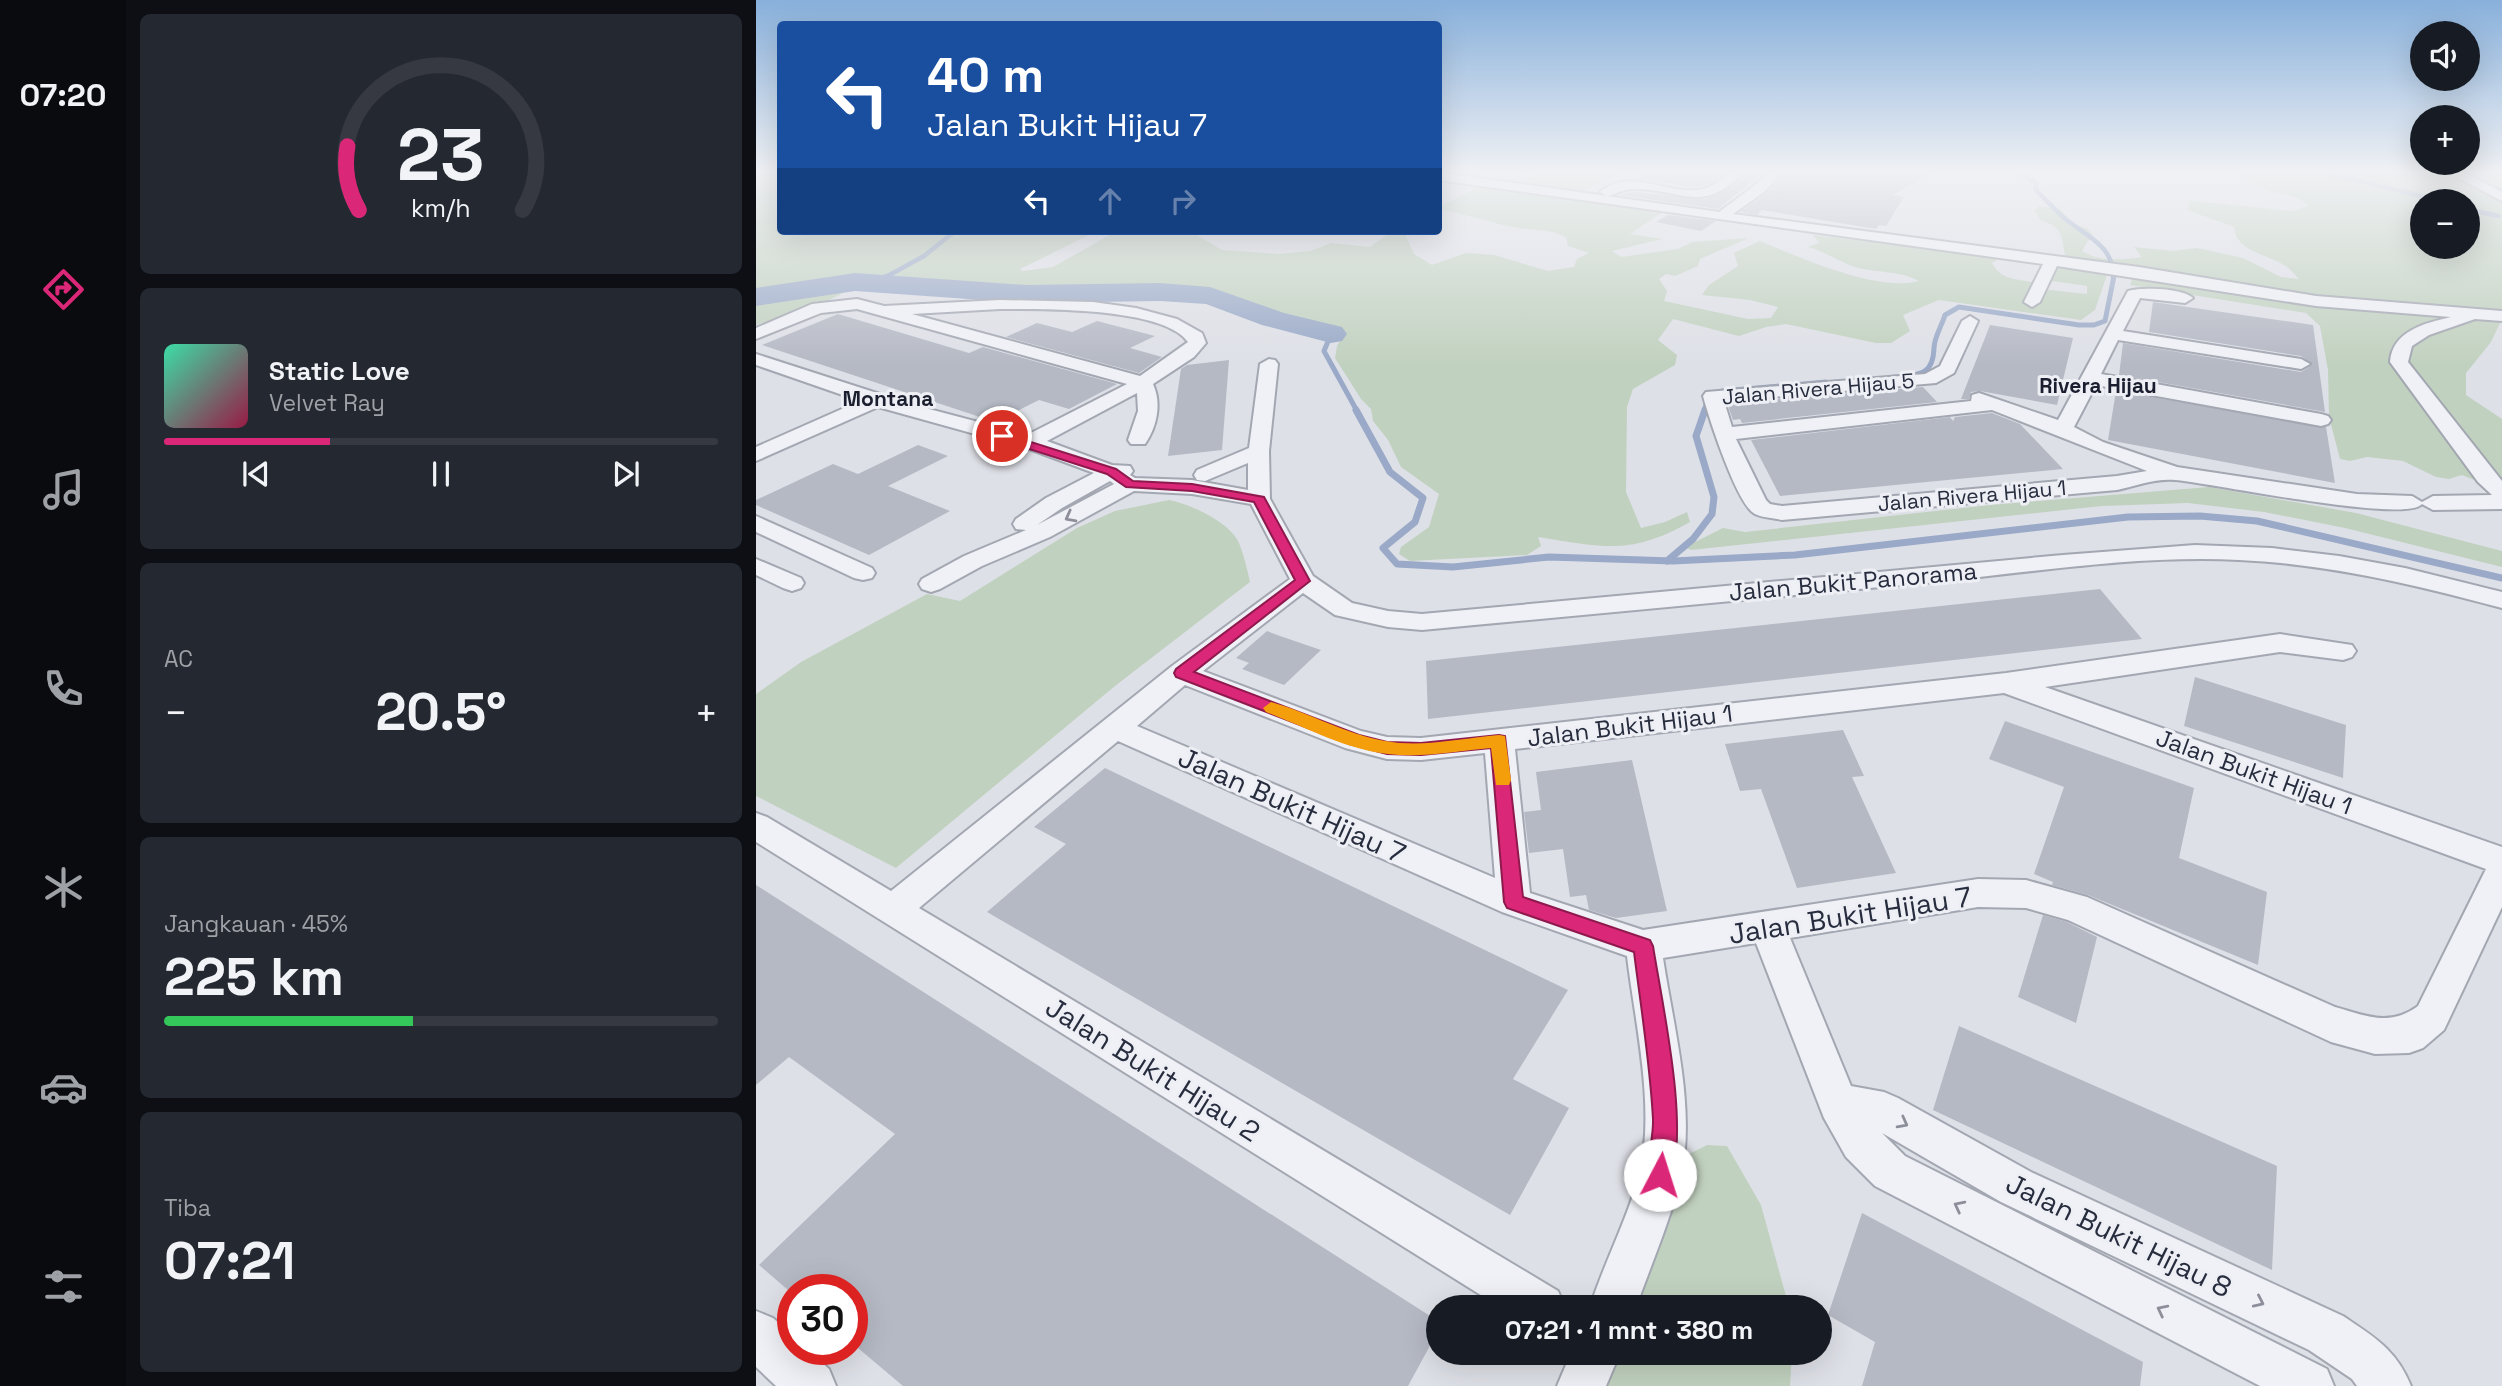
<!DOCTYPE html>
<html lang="id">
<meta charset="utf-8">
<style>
:root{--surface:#171b24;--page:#242831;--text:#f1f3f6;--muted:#9ea1a6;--line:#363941;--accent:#db2777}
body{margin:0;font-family:"Space Grotesk",sans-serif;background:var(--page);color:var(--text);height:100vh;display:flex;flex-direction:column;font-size:26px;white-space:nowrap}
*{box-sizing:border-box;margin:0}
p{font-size:23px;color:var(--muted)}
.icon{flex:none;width:38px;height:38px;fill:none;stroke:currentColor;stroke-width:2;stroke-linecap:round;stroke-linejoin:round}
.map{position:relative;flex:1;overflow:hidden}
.sheet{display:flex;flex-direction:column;gap:14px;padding:14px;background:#0d0f14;width:630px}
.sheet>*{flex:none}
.banner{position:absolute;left:21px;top:21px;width:665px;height:214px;border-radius:7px;box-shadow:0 7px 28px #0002;background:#1a4fa0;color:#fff;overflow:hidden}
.controls{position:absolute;left:1654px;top:21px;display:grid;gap:14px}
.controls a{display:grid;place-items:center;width:70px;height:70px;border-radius:50%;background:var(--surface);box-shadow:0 7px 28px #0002;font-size:35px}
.speed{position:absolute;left:21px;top:1274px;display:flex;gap:14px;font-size:35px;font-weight:700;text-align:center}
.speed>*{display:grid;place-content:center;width:91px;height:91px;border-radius:50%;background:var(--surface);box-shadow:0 7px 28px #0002;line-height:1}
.speed .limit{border:10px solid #d22;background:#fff;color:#111}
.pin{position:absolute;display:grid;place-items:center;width:60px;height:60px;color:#fff;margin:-30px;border:4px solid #fff;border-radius:50%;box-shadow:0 2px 7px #0007}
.me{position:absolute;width:77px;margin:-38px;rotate:5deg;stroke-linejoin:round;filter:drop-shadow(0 0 5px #0008)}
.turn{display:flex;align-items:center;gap:24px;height:147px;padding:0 35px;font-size:32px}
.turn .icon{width:91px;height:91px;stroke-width:2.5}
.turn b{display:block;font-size:49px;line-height:60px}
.lanes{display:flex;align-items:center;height:66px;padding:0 35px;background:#0003;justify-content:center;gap:35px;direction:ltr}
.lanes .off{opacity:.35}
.big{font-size:52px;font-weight:700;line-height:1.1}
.sheet .widget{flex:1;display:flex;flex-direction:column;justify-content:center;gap:10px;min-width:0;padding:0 24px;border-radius:10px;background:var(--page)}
.sheet .dial{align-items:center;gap:0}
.dial svg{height:182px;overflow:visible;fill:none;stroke:var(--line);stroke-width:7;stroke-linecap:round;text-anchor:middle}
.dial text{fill:var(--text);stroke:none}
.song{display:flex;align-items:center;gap:21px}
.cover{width:84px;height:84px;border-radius:10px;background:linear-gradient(135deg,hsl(160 70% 55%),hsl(340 70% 35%))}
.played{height:7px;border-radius:4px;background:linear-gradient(90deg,var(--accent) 30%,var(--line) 30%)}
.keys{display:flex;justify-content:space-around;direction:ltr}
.heat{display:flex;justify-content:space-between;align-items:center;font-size:38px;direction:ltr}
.charge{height:10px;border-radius:5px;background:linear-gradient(90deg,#34c759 45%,var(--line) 0)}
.trip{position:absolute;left:670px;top:1295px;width:406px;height:70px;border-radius:35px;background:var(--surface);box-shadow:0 7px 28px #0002;font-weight:700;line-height:70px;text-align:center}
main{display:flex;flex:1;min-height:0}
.tab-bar{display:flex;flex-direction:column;width:126px;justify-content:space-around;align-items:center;background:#090b0e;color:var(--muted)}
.tab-bar .icon{width:49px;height:49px}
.tab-bar .selected{color:var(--accent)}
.tab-bar b{font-size:32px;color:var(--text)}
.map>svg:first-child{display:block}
</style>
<main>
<nav class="tab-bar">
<b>07:20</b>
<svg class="icon selected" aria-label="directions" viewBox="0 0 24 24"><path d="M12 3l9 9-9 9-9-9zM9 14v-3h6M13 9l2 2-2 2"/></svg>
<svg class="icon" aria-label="music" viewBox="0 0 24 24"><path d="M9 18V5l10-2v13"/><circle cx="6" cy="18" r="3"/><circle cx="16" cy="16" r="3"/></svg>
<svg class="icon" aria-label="phone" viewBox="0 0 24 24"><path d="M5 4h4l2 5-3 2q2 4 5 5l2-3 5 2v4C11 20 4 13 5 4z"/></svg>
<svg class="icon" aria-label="climate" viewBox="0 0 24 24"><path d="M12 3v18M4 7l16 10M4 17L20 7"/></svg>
<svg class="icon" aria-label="car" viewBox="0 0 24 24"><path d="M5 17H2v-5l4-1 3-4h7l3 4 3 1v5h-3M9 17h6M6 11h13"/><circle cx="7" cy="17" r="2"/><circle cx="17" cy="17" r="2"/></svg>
<svg class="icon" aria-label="filters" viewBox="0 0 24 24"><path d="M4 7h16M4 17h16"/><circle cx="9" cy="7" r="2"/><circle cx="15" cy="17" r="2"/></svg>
</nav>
<section class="sheet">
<div class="widget dial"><svg viewBox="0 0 100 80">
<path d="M14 69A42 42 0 1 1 86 69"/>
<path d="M14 69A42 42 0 0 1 9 41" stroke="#db2777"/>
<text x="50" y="56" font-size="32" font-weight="700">23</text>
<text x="50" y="72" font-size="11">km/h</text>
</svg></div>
<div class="widget">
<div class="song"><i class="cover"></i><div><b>Static Love</b><p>Velvet Ray</p></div></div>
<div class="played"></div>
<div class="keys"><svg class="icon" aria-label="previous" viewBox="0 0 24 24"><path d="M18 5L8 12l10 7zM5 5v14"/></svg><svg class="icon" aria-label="pause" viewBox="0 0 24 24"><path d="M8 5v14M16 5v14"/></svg><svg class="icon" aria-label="next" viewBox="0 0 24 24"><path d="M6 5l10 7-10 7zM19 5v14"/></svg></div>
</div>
<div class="widget"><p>AC</p>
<div class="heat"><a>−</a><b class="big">20.5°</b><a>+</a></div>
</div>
<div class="widget"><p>Jangkauan · 45%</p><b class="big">225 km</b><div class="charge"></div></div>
<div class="widget"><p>Tiba</p><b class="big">07:21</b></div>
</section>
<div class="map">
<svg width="1746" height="1386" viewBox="0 0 1746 1386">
<rect width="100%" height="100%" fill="#dee0e7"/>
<g fill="#c1d1bf" fill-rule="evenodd">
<path d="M0 170H24V231H341L264 269 267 271 297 267 361 231H439V234L466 250 523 254 554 251 575 243 614 247 632 234 648 231 658 254 676 265 710 253 738 255 792 271 818 267 821 259 833 253 812 246 810 237C791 228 782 231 762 228 735 223 710 214 683 209V207L724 186 907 212 874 234 906 239 856 251 865 257 922 249 936 242 993 238 944 259 942 266 919 276 910 274 903 279 911 291 908 301 992 319 1015 318 1022 307 994 300 946 295 953 285 982 266 978 253 1004 241C1045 258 1120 292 1163 281 1141 269 1115 274 1093 265 1079 259 1067 251 1052 247L1063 243 1057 235 1245 257 1236 263C1244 279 1259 279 1276 282V288L1331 294V286L1296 281 1299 264 1352 272 1339 310 1325 320 1183 300 1147 315 1154 331 1135 343H1120L1030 324 1010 327 983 336 917 319 902 340 921 355 919 365 877 389 871 407 870 492 885 528 909 522 931 512 934 522C874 556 847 547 782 537L785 546 771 555 654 561 643 554 645 547 673 527 683 494 645 467 632 440 617 421 615 409 605 399 579 358 581 346 586 337 583 331 543 323 483 299 459 293 105 284 71 301 0 325Z"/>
<polygon points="789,170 871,170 823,192 765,183"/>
<path d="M1475 170H1746V315L1561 298 1310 258C1304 235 1309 228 1284 220L1278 210 1284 206 1305 210 1317 224 1332 229 1338 238 1332 241 1326 251C1344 262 1366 260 1386 257L1378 247 1417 251 1441 248 1487 258 1525 277 1543 279C1540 276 1535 270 1531 267 1514 254 1480 253 1478 227L1431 210 1434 201 1537 211 1553 206C1540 193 1521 196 1505 188 1494 182 1487 174 1475 170ZM1666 201H1712V247H1666Z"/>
<polygon points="1377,276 1615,312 1740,321 1744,323 1735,342 1710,373 1710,395 1746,419 1746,491 1706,475 1693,479 1680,477 1647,461 1611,457 1594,461 1584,459 1573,417 1572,370 1564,326 1550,313 1374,285"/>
<polygon points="1453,487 1600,513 1746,551 1746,567 1589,528 1508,512 1432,503 1346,506 935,550 929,547 967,528 989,532 1234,505"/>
<path d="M413 500C434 504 474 522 483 543 488 555 491 569 494 582L359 686 140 868 0 796V694L45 662 171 594 204 601 321 528 359 511Z"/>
<polygon points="951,1145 971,1146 1005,1205 1033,1307 882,1307 925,1173 933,1154"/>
<polygon points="857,1353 1036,1353 1034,1386 841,1386"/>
</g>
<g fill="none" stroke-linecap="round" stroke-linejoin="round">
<g stroke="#99a9c7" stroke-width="4.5">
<path d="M1267 170 1265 173 1281 184 1279 189C1288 198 1297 208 1307 217 1328 235 1359 245 1357 278"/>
<polyline points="1559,170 1685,201"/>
<polyline points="1712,209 1742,216"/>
<polyline points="128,278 168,256 199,231"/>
</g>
<g stroke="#99a9c7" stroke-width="5">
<polyline points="118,283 131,276"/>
<polyline points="575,334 568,351 601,411"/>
<path d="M1133 378C1159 374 1177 379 1178 348 1178 338 1186 325 1189 315L1203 307 1323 325H1338L1349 321 1358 276"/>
<polyline points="966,391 1070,382"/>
<polyline points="948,411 953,396"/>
</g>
<g stroke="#99a9c7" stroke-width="7">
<polyline points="600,410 634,472 667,498 659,522 627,548 641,564 697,567 793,557 917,561 1039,555 1372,517 1444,516 1501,521 1746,578"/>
<polyline points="911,561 937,539 956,514 958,497 940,436 949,410"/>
</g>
<polygon fill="#99a9c7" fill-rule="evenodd" points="99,273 270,285 404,283 454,287 528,313 586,327 591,334 586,341 575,343 506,325 450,304 404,301 270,303 99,291 0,306 0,288"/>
</g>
<g fill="#b5b9c4">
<polygon points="896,170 971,170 955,183 940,187 883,179"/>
<polygon points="991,170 1010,170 962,209 863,195 877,192 949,199 976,186"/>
<polygon points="1030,170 1179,170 1137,195 1148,197 1130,226 1123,225 1120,229 1006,210 1001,215 984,212 1010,194"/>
<polygon points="912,215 960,221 945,231 900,222"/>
<polygon points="1397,302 1557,325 1569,412 1363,375 1367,343 1545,372 1556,365 1545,356 1393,332"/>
<polygon points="82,314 213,353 227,347 361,384 313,409 283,400 239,422 6,345"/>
<polygon points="341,321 399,336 374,348 406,357 383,373 250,337 281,323 316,332"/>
<polygon points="1234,325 1317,338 1301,405 1224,391 1215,392 1213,399 1205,399"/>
<polygon points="473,360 466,450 412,456 425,369 431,365"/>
<polygon points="1167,387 1181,402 986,423 984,419 977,420 971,403"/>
<polygon points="1360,391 1570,427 1579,483 1352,440"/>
<polygon points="1236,413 1264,424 1307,469 1024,496 995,440 1194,417 1197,421 1199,417"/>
<polygon points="162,445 192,456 132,486 194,511 113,555 0,505 0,500 77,464 102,474"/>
<polygon points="1344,589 1386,639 672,719 670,661"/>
<polygon points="511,631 524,636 565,650 528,685 486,669 493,663 480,658"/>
<polygon points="1439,677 1590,725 1587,778 1428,726"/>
<polygon points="1249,721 1438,788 1423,858 1511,892 1502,965 1332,895 1296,885 1297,882 1278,874 1308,787 1233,759"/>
<polygon points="1087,730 1108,776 1096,777 1140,873 1041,888 1005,789 984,791 969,744"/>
<polygon points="876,760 911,911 860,918 833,910 830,895 814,897 807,849 773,853 768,812 785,810 780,772"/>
<polygon points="349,768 812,990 757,1079 813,1108 754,1215 231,912 310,844 278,827"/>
<polygon points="0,885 682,1321 682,1331 652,1386 147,1386 96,1343 96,1290 32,1290 3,1265 139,1134 33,1057 0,1085"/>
<polygon points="1287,915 1311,922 1341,937 1320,1023 1262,997"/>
<polygon points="1203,1026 1521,1166 1516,1270 1177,1110"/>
<polygon points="1106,1213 1387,1362 1384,1386 1106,1386 1119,1342 1072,1315"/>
</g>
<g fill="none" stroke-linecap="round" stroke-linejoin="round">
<defs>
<g id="minor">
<path d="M975 170H989C948 217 925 188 877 189 868 189 860 194 851 196L844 192C876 164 919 201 953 187 961 184 968 177 975 170Z"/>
<path d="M1014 170H1028L1008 192 977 214 1383 267 1560 296 1746 311V321L1719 319 1673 335 1656 346 1652 362 1746 481V509L1677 510 1666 504C1650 524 1455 483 1419 480 1401 478 1379 486 1361 490L1026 520C1018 518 1007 518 999 514 981 505 953 418 947 396L950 392 1169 374 1184 366 1206 321 1214 316 1222 321 1198 373 1180 383 968 401 976 427 1215 401 1216 395 1223 393 1302 420 1372 291C1387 287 1426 288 1437 298L1429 303 1384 298 1367 331 1545 359 1554 364 1545 369 1362 340 1345 374 1565 414 1572 416 1575 420 1572 424 1565 426 1340 385 1318 427 1347 442 1421 467 1601 494 1656 496 1666 502 1677 496 1736 495 1722 482 1634 362C1636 331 1669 323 1695 317L1560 306 1301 266 1284 302 1276 307 1268 302 1287 264 682 180V172L963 212 998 186ZM1236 410 1391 471 1361 476 1026 506 1014 504 1010 500 980 439Z"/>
<polygon points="1687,170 1704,170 1746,192 1746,201"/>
<path d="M101 299 128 306 244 300 337 302 380 308 421 319 446 333 450 343 438 357 397 384C406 403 401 427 389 444H375L372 440 382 411 381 393 291 441 356 465 374 466 377 471 374 475 379 478 436 480 492 490V463L449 481 441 480 438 475 441 470 493 448 504 364 513 359 519 360 522 364 513 451 514 499 557 576 596 603 632 611 666 614 1307 555 1439 545 1516 548 1583 556 1649 568 1746 592V608C1659 585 1573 564 1483 560 1382 555 1278 572 1178 582 1007 598 837 614 666 630L632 627 579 615 547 593 447 671 605 731 631 737 665 738 1250 673 1524 634 1596 645 1600 651 1596 657 1587 660 1524 652 1289 687 1746 847V907L1688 1030 1667 1048 1653 1053 1619 1054 1575 1042 1312 920 1270 908 1222 907 1034 938 1095 1086 1128 1092 1142 1098 1275 1172 1587 1316C1618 1337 1640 1349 1655 1386H1601L1596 1379 1553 1350 1245 1202 1126 1133 1149 1156 1571 1369 1578 1386H1504L1119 1186 1090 1157 1068 1118 1000 943 907 958C917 1025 940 1109 925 1176 915 1219 895 1265 880 1307H834C848 1263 871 1220 883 1176 900 1109 879 1024 871 956L746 912 362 741 163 908 802 1291 809 1307H744L0 842V813L11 817 135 891 416 666 534 579 495 504 436 494 378 491 294 537 226 566 184 589 175 592 166 589 163 584 166 579 208 556 270 530 260 529 257 524 260 519 290 498 338 473 273 449 122 407 0 461V447L104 401 0 365V354L158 405 271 435 371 384 101 309 65 313 0 339V328L56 304ZM244 309C285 309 408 307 432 342L384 376 156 314ZM354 481 358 484 281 525 306 508ZM429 685 589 748 631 759 665 760 729 753 739 878 381 726ZM1248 693 1730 869 1662 1006C1633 1027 1611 1016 1579 1007L1331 897 1270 880 1222 879 887 930 774 893 759 749Z"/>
<polygon points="0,516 116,568 119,573 116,578 107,580 98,578 0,532"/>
<polygon points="0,559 45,578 48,583 45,588 36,591 27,588 0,575"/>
<polygon points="0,1311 17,1318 37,1336 37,1349 51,1349 73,1369 80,1386 20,1386 0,1367"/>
<polygon points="815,1353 864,1353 850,1386 801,1386"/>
</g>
</defs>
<use href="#minor" stroke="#a3a7b1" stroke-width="4"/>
<use href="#minor" fill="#f0f1f6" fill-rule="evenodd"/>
</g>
<defs><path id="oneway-chevron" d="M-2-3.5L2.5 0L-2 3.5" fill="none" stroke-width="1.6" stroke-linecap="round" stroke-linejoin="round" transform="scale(1.75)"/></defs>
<g stroke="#8c8f9a">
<use href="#oneway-chevron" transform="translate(314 517) rotate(152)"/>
<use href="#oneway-chevron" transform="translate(1147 1123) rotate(28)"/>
<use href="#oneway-chevron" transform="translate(1203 1206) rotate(-153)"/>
<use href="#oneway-chevron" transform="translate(1503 1302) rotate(25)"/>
<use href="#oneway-chevron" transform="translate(1406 1310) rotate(-153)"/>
</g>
<linearGradient id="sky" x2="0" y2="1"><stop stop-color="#88b0db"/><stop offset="0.47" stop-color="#f0f1f4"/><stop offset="1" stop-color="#f0f1f4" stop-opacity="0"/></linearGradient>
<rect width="1746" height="365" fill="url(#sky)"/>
<path fill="#db2777" stroke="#8e194d" stroke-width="2" d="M242 434H250L360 469 377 481 436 484 508 497 554 581 438 672 603 735 631 742 665 743 743 735 749 736 767 897 894 940 897 946C906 1004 935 1131 913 1184L904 1187 896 1184C888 1164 898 1140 897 1119 894 1063 885 1008 878 952L751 908 748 902 735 748 665 755 631 754 593 744 420 677 418 673 420 669 539 580 498 502 436 491 370 487 351 474 242 439Z"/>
<path fill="#f59e0b" d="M515 702C554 713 589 734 629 741 665 748 707 738 743 735L749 736 755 780 753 785H740L735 748C702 751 666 758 632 754 591 750 549 727 510 712L507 708Z"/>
<g text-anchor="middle" stroke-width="6" stroke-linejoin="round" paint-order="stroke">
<g font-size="21" font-weight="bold" fill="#1a1e2e" stroke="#edeff5">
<text x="1342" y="393">Rivera Hijau</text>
<text x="132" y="406">Montana</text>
</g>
<g font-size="21" fill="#272d3e" stroke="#edeff5">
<text transform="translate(1062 389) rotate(-5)" y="7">Jalan Rivera Hijau 5</text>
<text transform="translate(1216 496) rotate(-5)" y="7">Jalan Rivera Hijau 1</text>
</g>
<g font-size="24" fill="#272d3e" stroke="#edeff5">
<text transform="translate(1097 582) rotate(-5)" y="8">Jalan Bukit Panorama</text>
<text transform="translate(874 726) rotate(-7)" y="8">Jalan Bukit Hijau 1</text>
<text transform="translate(1498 772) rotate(20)" y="8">Jalan Bukit Hijau 1</text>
</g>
<g font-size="28" fill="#272d3e" stroke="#edeff5">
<text transform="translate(536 805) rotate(24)" y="10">Jalan Bukit Hijau 7</text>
<text transform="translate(1094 915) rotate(-9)" y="10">Jalan Bukit Hijau 7</text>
<text transform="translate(397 1069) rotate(32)" y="10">Jalan Bukit Hijau 2</text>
<text transform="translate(1363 1235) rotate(26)" y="10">Jalan Bukit Hijau 8</text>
</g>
</g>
</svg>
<div class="controls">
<a><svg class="icon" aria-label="sound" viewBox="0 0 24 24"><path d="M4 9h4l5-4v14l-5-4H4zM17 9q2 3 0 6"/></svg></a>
<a>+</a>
<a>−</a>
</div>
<div class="speed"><div class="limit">30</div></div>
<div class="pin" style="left:246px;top:436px;background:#d93025"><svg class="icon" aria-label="arrive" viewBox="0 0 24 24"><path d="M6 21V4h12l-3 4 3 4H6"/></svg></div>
<svg class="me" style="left:904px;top:1175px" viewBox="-20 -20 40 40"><circle r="19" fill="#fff"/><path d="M0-13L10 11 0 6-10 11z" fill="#db2777"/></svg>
<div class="trip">07:21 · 1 mnt · 380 m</div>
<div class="banner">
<div class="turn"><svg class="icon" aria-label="left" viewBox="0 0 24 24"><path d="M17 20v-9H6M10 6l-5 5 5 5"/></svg><div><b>40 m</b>Jalan Bukit Hijau 7</div></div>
<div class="lanes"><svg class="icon" aria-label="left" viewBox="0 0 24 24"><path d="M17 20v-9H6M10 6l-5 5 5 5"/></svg><svg class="icon off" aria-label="ahead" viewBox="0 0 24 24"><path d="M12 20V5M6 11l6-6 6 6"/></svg><svg class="icon off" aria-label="right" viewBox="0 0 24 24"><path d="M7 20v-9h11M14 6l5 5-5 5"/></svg></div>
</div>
</div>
</main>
